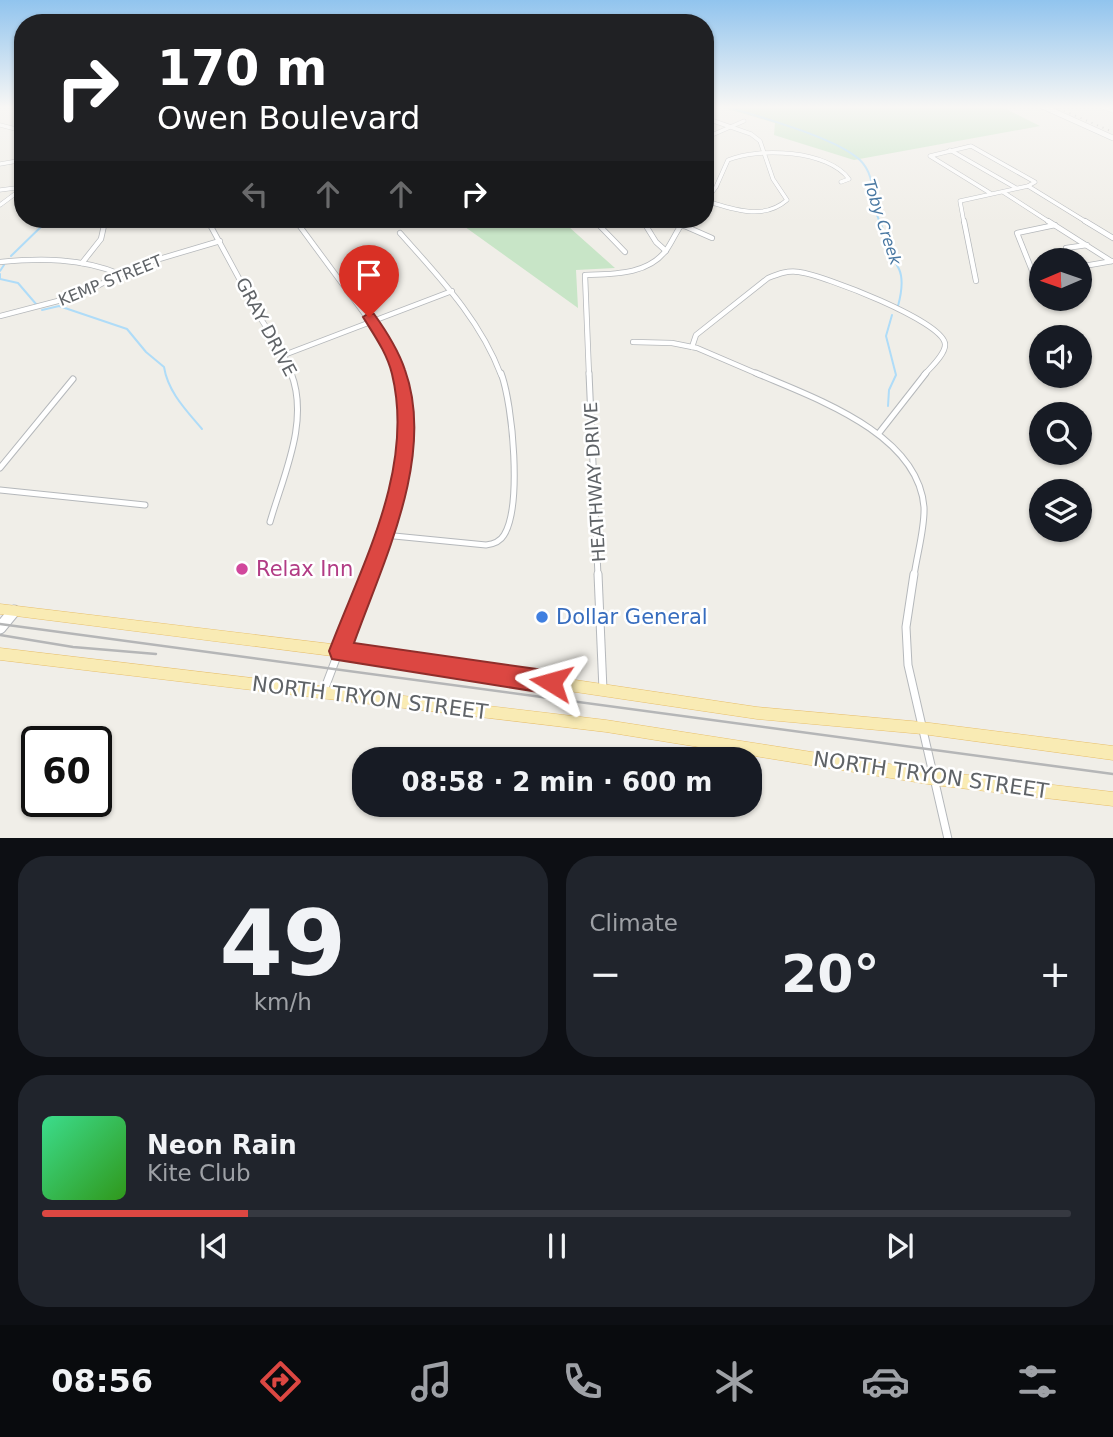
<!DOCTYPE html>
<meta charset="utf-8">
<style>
:root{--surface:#171b24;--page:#20242c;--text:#f1f3f6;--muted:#9ea1a6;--line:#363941;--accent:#dc4742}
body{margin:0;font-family:"DejaVu Sans",sans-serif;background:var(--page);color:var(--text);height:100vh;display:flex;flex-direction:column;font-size:26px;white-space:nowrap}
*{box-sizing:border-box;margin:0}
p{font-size:23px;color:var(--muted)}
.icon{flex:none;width:38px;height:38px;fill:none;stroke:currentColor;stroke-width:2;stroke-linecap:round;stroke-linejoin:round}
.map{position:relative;height:838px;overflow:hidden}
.details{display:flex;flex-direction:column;gap:18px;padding:18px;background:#0d0f14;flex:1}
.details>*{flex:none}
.banner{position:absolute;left:14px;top:14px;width:700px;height:214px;border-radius:28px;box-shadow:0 2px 5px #0004;background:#202124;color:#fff;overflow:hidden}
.needle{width:46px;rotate:268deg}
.fabs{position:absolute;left:1029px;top:248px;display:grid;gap:14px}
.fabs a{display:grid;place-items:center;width:63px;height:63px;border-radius:50%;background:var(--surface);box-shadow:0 2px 5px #0004;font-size:35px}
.speed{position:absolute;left:21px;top:726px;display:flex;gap:14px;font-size:35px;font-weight:700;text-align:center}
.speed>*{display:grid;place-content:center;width:91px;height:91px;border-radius:50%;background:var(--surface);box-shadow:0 2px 5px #0004;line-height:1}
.speed .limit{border:4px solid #111;border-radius:10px;background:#fff;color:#111}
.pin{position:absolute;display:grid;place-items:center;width:60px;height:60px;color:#fff;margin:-72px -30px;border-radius:50% 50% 50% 0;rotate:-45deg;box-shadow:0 0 7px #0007}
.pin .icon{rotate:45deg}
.me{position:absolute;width:77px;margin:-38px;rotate:278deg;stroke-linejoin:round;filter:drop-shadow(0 0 5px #0008)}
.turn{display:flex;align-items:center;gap:24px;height:147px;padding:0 28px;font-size:32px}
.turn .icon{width:91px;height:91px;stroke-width:2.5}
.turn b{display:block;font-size:49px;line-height:60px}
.lanes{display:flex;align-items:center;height:66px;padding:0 28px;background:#0003;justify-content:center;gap:35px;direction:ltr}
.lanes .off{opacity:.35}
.big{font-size:52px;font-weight:700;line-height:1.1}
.details .tile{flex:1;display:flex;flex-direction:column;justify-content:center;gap:10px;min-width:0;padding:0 24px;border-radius:28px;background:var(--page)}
.details .dial{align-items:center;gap:0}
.dial b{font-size:91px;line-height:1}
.song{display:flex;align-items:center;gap:21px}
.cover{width:84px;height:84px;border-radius:10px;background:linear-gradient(135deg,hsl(150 70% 55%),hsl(110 70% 35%))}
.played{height:7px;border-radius:4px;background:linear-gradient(90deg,var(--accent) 20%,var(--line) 20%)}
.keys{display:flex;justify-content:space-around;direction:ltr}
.heat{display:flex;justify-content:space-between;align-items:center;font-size:38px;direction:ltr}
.details .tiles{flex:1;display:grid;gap:18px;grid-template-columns:1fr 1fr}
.tile:last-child{grid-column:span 2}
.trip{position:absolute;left:352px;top:747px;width:410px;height:70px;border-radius:28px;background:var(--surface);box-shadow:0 2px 5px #0004;font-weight:700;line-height:70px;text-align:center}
.dock{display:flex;height:112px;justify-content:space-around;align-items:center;background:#090b0e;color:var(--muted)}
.dock .icon{width:49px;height:49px}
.dock .active{color:var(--accent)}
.dock b{font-size:32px;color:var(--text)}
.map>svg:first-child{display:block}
</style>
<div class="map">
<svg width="1113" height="839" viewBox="0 0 1113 839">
<rect width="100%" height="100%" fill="#f0eee8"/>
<g fill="#c8e5c7">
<polygon points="718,106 1000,106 1040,126 854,160 774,135 775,123"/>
<polygon points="454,219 560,219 615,268 576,270 578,308"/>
</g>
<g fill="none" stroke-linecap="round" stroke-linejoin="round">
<g stroke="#afdcf8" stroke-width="2">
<path d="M725 106C759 117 835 137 860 160 876 176 871 196 877 215 881 226 886 234 888 245 891 261 894 258 899 269 904 280 901 295 898 306"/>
<polyline points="11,256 49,219"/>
<polyline points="0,271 4,265"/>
<polyline points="0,274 0,279 18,283 36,304"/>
<path d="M42 310 59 306 127 329 146 352 164 367C168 392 186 410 202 429"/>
<polyline points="888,406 889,390 896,375 886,336 892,315"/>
</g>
<defs>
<g id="street-far3">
<polyline points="1100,106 1113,111"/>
<path d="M705 118 751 134 760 141 773 179 787 200C763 221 733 209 706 201"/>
<polyline points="0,125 23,131"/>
<polyline points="705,138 744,121"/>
<polyline points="950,150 1016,188"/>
<polyline points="0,164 23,160"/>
<polyline points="1028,186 1088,223"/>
<polyline points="0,190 23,187"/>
<polyline points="1003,192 1051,223"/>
<path d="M705 202 716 187 728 160C759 147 828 150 849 179L841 182"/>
<polyline points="0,205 23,188"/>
<polyline points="207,219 209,223"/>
<polyline points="295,219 298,223"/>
<polyline points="593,219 596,223"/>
<polyline points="642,219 644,223"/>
<polyline points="104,223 105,219"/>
<polyline points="683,223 686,219"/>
<polyline points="964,223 960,201 1028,186 1035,182 971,146 930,156 990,193"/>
</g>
<g id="street-far2">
<polyline points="208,221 261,319 284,355 292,375"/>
<polyline points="296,221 389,347 399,375"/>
<polyline points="595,221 625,252"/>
<polyline points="643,221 656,242 666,251"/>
<polyline points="964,221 976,281"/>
<polyline points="1048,221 1111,261"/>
<polyline points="1085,221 1113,238"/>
<polyline points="680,224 712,238"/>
<path d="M400 233C439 277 480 319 501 375"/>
<polyline points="1066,248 1087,245"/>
<path d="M0 262C41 258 81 258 120 274"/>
<polyline points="82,263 101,239 105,221"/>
<polyline points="1084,266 1113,261"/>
<polyline points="1041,293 1017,233 1055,225"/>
<polyline points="0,316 77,296 139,265 220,241"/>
<polyline points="633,342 672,343 697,348 760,375"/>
<path d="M692 347 696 335 768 278C778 274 788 270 799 272 823 275 943 321 945 344 946 354 930 368 924 375"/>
<polyline points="284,355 452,291"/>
<path d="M589 375 585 275C613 274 649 275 667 249 673 240 677 230 684 221"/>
</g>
<g id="street-far1">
<polyline points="589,373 598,576"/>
<path d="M756 373C814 398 918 433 924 507 925 528 917 554 914 576"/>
<polyline points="879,433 926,373"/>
<polyline points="0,468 73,379"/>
<polyline points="0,490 145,505"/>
<path d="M270 522C283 476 310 421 291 373"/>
<path d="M384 535 486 545C494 544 500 542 504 535 522 506 513 405 501 373"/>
<path d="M368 576C392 512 421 442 398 373"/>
</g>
<g id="street">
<polyline points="598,574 603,690"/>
<polyline points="914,574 906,627 908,665 948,839"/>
<polyline points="323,693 368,574"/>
</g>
<polyline id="secondary-far1" points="1042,106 1113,138"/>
<polyline id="secondary" points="0,628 14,611"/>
<g id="primary">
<polygon points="0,604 340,645 757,707 922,722 1113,746 1113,760 922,734 757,719 340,657 0,614"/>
<polygon points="0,648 606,720 934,771 1113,792 1113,806 934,785 606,732 0,660"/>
</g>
</defs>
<use href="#street-far3" stroke="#b5b8bb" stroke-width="4.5"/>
<use href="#street-far2" stroke="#b5b8bb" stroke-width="6"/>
<use href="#street-far1" stroke="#b5b8bb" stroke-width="7"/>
<use href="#street" stroke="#b5b8bb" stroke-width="9"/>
<use href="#secondary-far1" stroke="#b4b7bb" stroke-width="6"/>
<use href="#secondary" stroke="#b4b7bb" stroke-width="13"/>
<use href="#primary" stroke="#e7be6a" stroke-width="1"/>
<use href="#street-far3" stroke="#fff" stroke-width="3.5"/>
<use href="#street-far2" stroke="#fff" stroke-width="4.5"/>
<use href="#street-far1" stroke="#fff" stroke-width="5"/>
<use href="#street" stroke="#fff" stroke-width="7"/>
<use href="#secondary-far1" stroke="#fff" stroke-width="5"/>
<use href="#secondary" stroke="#fff" stroke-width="11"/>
<use href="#primary" fill="#f9ebb4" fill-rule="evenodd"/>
<g stroke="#b5b6b7" stroke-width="2.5">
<polyline points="0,624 1113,774"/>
<polyline points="0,635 73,647 156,654"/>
</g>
<polyline stroke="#b5b6b7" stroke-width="2" stroke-dasharray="1 5" stroke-linecap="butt" points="1053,106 1113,132"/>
</g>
<linearGradient id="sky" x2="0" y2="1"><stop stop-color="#91c4ee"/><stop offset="0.48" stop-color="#f8f7f5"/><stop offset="1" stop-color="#f8f7f5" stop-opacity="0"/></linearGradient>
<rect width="1113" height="223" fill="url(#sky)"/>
<path fill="#dc4742" stroke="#8f2e2b" stroke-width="2" d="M369 313 374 314C387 332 398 349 405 370 436 456 383 562 354 643L551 671 559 675 562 682 559 690 551 694 332 659 329 651C362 564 415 469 392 374 387 353 374 335 363 317Z"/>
<circle fill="#d1479c" stroke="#fff" stroke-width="2.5" cx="242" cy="569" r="7"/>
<circle fill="#3f7fe0" stroke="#fff" stroke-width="2.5" cx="542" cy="617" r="7"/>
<g text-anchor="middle" stroke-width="5" stroke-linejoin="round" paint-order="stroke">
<g font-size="16" font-style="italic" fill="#4978a2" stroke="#fff">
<text transform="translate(883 222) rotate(72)" y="6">Toby Creek</text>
</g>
<g font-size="16" fill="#5f6367" stroke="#fff">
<text transform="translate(110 280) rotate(-22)" y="6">KEMP STREET</text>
</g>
<g font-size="18" fill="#5f6367" stroke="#fff">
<text transform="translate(266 327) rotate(62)" y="6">GRAY DRIVE</text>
<text transform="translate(595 482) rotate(-93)" y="6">HEATHWAY DRIVE</text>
</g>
<g font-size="21" fill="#b23c85" stroke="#fff" text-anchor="start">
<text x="256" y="576">Relax Inn</text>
</g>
<g font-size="21" fill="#366cbe" stroke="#fff" text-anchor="start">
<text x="556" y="624">Dollar General</text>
</g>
<g font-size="21" fill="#5f6367" stroke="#fff">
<text transform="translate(370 698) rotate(7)" y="7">NORTH TRYON STREET</text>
<text transform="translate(931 775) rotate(8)" y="7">NORTH TRYON STREET</text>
</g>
</g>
</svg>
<div class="fabs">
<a><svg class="needle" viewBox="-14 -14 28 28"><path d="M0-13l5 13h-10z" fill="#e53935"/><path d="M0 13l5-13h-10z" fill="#9ea1a6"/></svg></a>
<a><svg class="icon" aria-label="sound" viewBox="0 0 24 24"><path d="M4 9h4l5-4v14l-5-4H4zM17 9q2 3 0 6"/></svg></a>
<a><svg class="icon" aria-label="search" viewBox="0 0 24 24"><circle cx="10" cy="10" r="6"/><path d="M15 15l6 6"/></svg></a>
<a><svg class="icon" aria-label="layers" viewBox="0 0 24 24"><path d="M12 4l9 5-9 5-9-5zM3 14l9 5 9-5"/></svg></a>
</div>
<div class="speed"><div class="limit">60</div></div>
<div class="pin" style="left:369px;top:317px;background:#d93025"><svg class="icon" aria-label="arrive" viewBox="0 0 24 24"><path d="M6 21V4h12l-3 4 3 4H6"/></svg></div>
<svg class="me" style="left:551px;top:682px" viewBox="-20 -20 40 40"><path d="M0-17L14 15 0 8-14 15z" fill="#dc4742" stroke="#fff" stroke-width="4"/></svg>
<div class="trip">08:58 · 2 min · 600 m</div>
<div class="banner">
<div class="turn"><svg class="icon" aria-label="right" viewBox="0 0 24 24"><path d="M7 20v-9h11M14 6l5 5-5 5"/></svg><div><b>170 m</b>Owen Boulevard</div></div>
<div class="lanes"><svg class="icon off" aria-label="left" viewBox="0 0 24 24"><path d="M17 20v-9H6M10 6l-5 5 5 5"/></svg><svg class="icon off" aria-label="ahead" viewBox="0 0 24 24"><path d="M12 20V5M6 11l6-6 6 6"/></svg><svg class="icon off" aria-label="ahead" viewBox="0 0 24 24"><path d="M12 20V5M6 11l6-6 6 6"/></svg><svg class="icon" aria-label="right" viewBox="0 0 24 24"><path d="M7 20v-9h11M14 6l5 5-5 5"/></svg></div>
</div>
</div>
<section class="details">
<div class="tiles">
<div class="tile dial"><b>49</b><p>km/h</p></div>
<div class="tile"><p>Climate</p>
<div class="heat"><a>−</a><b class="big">20°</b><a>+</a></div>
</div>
<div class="tile">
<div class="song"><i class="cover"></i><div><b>Neon Rain</b><p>Kite Club</p></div></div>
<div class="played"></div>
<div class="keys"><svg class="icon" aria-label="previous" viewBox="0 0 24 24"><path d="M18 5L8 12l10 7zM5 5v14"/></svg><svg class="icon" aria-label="pause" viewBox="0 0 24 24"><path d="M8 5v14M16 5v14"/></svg><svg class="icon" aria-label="next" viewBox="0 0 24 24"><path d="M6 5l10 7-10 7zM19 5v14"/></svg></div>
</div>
</div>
</section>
<nav class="dock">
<b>08:56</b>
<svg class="icon active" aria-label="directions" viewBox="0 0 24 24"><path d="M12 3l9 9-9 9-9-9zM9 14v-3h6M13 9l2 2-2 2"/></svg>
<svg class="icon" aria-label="music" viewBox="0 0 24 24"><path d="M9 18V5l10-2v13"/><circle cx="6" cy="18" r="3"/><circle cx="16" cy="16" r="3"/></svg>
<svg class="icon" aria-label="phone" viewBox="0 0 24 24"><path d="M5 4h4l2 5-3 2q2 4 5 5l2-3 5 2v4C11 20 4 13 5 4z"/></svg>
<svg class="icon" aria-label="climate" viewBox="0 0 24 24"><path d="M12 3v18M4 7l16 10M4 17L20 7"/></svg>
<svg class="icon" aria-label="car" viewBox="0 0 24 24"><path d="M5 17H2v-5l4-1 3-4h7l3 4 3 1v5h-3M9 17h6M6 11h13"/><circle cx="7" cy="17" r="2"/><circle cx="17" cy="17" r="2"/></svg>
<svg class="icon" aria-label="filters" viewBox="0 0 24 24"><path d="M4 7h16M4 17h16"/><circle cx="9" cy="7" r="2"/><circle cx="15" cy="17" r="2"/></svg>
</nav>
